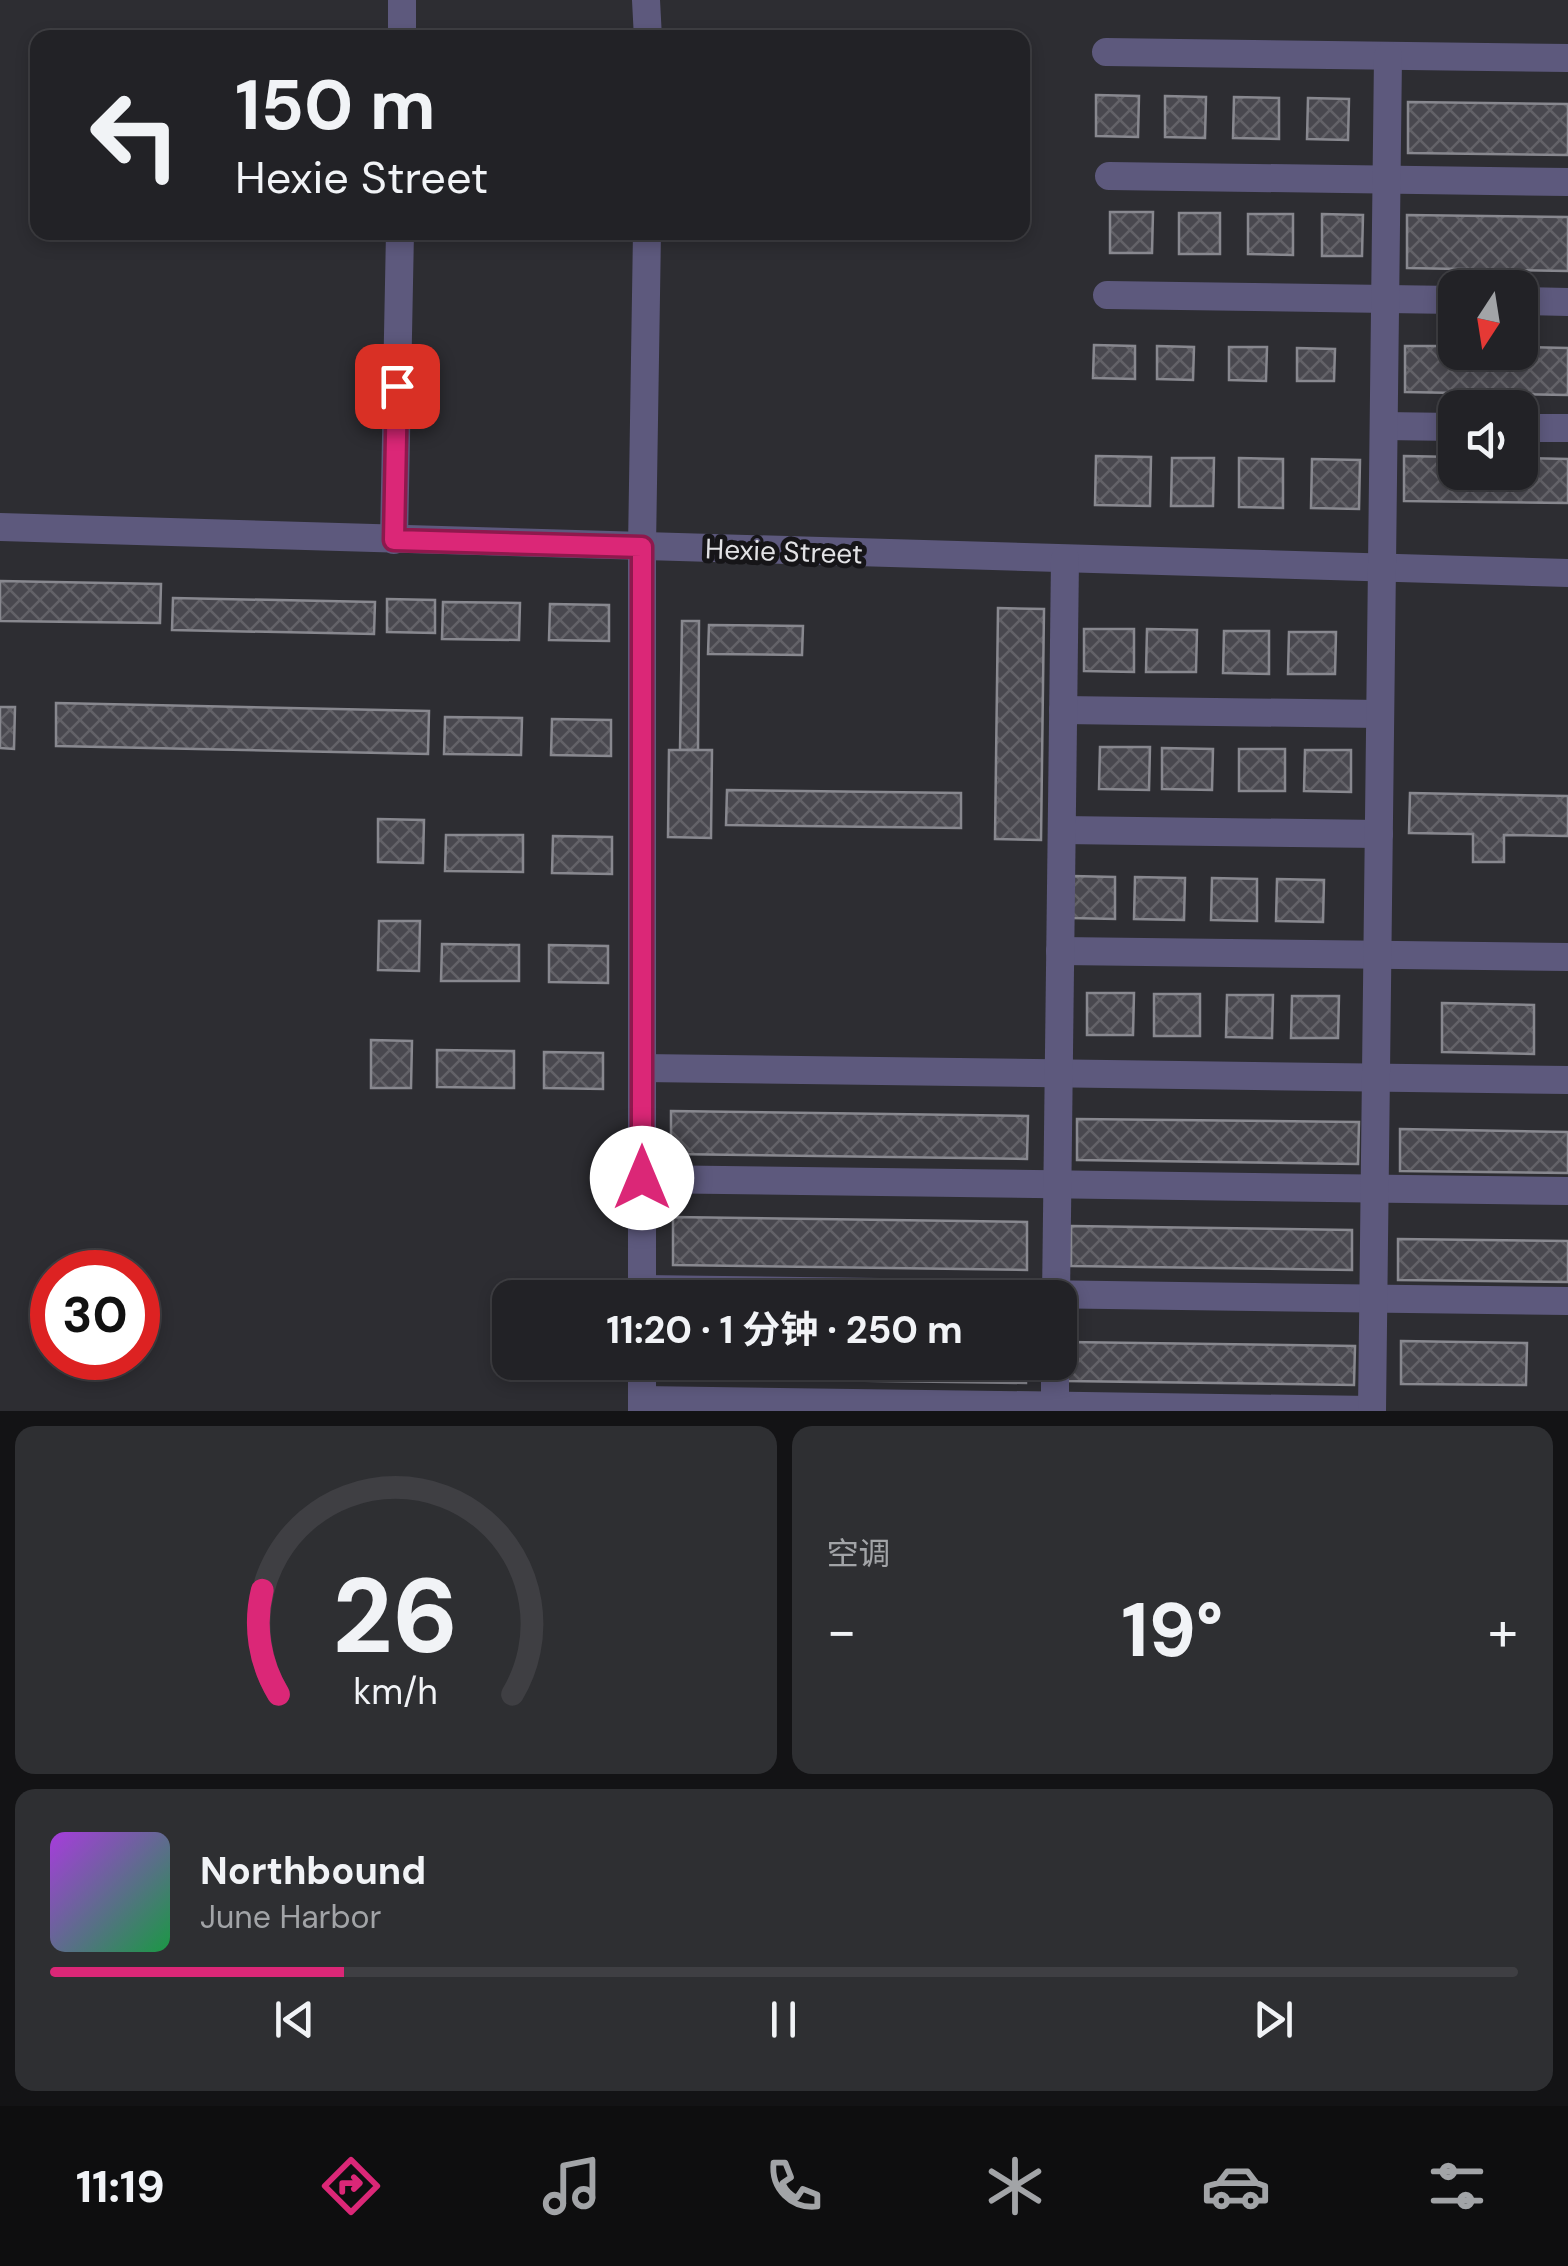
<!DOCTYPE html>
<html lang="zh">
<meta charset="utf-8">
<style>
:root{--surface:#222226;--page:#2e2f32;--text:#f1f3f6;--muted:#a2a4a7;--line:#3f3f43;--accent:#db2777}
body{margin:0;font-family:"DM Sans","Noto Sans SC",sans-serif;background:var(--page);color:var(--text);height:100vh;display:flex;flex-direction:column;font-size:38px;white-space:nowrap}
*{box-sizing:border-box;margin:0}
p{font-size:32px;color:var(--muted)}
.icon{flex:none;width:55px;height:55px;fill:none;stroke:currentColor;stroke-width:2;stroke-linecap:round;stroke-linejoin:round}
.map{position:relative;height:1411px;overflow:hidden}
.side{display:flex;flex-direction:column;gap:15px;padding:15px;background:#131315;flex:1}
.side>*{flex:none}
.top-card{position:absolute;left:30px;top:30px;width:1000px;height:210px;border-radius:20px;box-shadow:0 5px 15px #0003,0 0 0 2px var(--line);background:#222226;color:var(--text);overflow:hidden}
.needle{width:65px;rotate:192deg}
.fabs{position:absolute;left:1438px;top:270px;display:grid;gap:20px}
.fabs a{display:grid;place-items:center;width:100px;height:100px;border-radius:20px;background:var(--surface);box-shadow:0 5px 15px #0003,0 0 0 2px var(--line);font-size:50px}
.speed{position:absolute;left:30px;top:1250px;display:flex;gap:20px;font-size:50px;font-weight:700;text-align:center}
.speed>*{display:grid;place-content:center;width:130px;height:130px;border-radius:50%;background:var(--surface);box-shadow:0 5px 15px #0003,0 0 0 2px var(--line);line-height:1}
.speed .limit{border:15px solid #d22;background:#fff;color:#111}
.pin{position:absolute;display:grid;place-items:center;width:85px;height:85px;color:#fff;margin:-42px;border-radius:20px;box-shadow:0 5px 15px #0006}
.me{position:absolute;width:110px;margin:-55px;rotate:0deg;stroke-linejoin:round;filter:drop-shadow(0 0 8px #0008)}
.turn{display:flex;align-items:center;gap:35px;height:210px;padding:0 40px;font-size:45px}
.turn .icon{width:130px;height:130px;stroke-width:2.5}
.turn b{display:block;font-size:70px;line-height:85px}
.big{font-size:75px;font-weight:700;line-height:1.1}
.side .widget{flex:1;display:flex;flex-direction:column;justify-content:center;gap:15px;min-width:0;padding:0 35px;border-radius:20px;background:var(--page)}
.side .dial{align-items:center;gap:0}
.dial svg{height:260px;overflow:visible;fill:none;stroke:var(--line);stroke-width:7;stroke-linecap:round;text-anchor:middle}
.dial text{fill:var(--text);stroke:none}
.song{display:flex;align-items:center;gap:30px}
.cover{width:120px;height:120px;border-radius:15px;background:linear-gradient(135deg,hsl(280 70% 55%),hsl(140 70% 35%))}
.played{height:10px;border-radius:5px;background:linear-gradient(90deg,var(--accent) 20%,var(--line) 20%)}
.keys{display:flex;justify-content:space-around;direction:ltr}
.heat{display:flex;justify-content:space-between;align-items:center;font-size:55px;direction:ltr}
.side .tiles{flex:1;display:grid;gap:15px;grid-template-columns:1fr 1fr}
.widget:last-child{grid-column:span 2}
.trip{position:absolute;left:492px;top:1280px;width:585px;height:100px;border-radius:20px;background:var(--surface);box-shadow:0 5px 15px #0003,0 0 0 2px var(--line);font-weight:700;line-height:100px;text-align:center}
.menu{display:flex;height:160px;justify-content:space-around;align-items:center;background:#0e0e0f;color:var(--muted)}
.menu .icon{width:70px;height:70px}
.menu .selected{color:var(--accent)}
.menu b{font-size:45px;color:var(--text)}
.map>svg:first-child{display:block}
</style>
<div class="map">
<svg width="1568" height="1411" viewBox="0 0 1568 1411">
<defs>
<pattern id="building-cross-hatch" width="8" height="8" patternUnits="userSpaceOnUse" patternTransform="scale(2.5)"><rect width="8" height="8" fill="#49484f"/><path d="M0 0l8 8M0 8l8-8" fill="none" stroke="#636268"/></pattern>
</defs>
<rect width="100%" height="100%" fill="#2d2d32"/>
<g fill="url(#building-cross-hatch)" stroke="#88888f" stroke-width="2.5">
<polygon points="1096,95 1139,96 1138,137 1096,136"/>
<polygon points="1165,96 1206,97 1205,138 1165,137"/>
<polygon points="1234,97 1279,98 1279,139 1233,138"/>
<polygon points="1308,98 1349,99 1348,140 1307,139"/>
<polygon points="1408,102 1568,104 1568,155 1408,153"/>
<polygon points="1110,212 1153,212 1152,253 1110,253"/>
<rect x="1179" y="213" width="41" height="41"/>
<polygon points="1248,214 1293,214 1293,255 1248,254"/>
<polygon points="1322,214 1363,215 1362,256 1322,256"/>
<polygon points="1407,215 1568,217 1568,271 1407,268"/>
<polygon points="1094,345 1135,346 1135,379 1093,378"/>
<polygon points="1157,346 1194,347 1193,380 1157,379"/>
<polygon points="1405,346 1455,346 1455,352 1520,352 1520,347 1568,348 1568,395 1405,392"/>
<polygon points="1229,347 1267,347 1266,381 1229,380"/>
<polygon points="1297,348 1335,349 1334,381 1297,381"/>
<polygon points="1096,456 1151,457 1150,506 1095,505"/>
<polygon points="1404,456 1455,457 1455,472 1520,472 1520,458 1568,459 1568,503 1404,501"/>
<polygon points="1172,458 1214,458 1213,506 1171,506"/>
<polygon points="1239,458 1283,459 1283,508 1239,507"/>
<polygon points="1312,459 1360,460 1359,509 1311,508"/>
<polygon points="0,581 161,584 160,623 0,621"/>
<polygon points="173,598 375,602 374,634 172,630"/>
<polygon points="387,599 435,600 435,633 387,632"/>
<polygon points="443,602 520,603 519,640 442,639"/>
<polygon points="550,604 609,605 609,641 549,640"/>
<polygon points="998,608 1044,609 1041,840 995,839"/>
<polygon points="682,621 699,621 698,750 680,750"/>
<polygon points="709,625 803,626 802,655 708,654"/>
<polygon points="1084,629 1134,629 1134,672 1084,671"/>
<polygon points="1147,629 1197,630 1196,672 1146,672"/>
<polygon points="1224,631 1269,631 1269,674 1223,673"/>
<polygon points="1289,632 1336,632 1335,674 1288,674"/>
<polygon points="56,703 429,711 428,754 56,746"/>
<polygon points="0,707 15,707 14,749 0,748"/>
<polygon points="445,717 522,718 521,755 444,754"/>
<polygon points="552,719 611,720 611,756 551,755"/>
<polygon points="1100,747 1150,747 1149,790 1099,789"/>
<polygon points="1162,748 1213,749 1212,790 1162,789"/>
<rect x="1239" y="749" width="46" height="42"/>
<polygon points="669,750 712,750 711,838 668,837"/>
<polygon points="1305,750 1351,750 1351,792 1304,791"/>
<polygon points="727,790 961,793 961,828 726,825"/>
<polygon points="1410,793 1568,796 1568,836 1504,835 1504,862 1473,862 1473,834 1409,833"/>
<polygon points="378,819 424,820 423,863 378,862"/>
<polygon points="446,835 523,835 523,872 445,871"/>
<polygon points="553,836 612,837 612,874 552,873"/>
<polygon points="1072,876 1115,877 1115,919 1072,918"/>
<polygon points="1135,877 1185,878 1184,920 1134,919"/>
<polygon points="1212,878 1257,879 1257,921 1211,920"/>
<polygon points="1277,879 1324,880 1323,922 1276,921"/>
<polygon points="379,921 420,921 419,971 378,970"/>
<polygon points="442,944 519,945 519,981 441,981"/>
<polygon points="549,945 608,946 608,983 549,982"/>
<polygon points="1087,993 1134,993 1133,1035 1087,1035"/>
<rect x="1154" y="994" width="46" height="42"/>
<polygon points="1227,995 1273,995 1272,1038 1226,1037"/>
<polygon points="1292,996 1339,996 1338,1038 1291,1038"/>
<polygon points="1442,1003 1534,1005 1534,1054 1442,1052"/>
<polygon points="371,1040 412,1041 411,1088 371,1088"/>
<polygon points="437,1050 514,1051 514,1088 437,1087"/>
<polygon points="544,1052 603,1053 603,1089 544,1088"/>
<polygon points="671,1111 1028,1116 1027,1159 671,1154"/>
<polygon points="1077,1119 1359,1122 1358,1164 1077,1160"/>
<polygon points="1400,1129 1568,1132 1568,1173 1400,1171"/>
<polygon points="673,1217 1027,1222 1027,1270 673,1265"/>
<polygon points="1071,1226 1352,1230 1352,1270 1071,1266"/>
<polygon points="1398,1239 1568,1241 1568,1282 1398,1280"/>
<polygon points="1401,1341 1527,1343 1526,1385 1401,1384"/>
<polygon points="1067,1342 1355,1346 1354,1385 1066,1381"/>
<polygon points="670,1362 1026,1362 1026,1383 670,1378"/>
</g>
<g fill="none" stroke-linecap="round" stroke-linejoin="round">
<g stroke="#5d597d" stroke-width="28">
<polyline points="646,0 648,38"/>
<polyline points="402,38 402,0"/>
<polyline points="1106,52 1568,58"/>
<polyline points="1109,176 1568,182"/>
<polyline points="1107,295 1455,300"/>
<polyline points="1520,301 1568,302"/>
<polyline points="1384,426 1455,427"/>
<polyline points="1520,428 1568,428"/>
<polyline points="0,527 1568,573"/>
<polyline points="394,540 400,232"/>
<polyline points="1063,710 1380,714"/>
<polyline points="1062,830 1379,834"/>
<polyline points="1060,951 1568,957"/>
<polyline points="642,1068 1568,1080"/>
<polyline points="642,1179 1568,1191"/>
<polyline points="642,1289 1568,1301"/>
<polyline points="642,1298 642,547 647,232"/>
<polyline points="1056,1298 1065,559"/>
<polyline points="642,1400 1372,1410"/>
<polyline points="642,1411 642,1362"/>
<polyline points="1055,1411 1055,1362"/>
<polyline points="1372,1411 1388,56"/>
</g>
</g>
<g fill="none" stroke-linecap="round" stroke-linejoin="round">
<defs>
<polyline id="route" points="397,386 394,540 642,547 642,1178"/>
</defs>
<use href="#route" stroke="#8e194d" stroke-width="25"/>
<use href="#route" stroke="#db2777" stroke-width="18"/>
</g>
<g text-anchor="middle" stroke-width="10" stroke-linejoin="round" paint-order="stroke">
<g font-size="28" fill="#e2e2e5" stroke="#161518">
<text transform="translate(784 551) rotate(2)" y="10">Hexie Street</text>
</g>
</g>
</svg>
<div class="fabs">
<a><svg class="needle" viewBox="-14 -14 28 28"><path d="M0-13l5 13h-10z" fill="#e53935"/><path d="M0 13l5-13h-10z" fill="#a2a4a7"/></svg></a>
<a><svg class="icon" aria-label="sound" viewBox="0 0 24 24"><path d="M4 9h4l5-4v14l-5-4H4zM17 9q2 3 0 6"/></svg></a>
</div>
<div class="speed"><div class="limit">30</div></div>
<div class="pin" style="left:397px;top:386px;background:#d93025"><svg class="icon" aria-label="arrive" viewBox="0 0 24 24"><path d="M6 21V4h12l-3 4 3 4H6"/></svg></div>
<svg class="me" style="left:642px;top:1178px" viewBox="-20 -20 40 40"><circle r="19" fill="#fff"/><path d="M0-13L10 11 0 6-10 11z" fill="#db2777"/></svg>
<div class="trip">11:20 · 1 分钟 · 250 m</div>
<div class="top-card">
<div class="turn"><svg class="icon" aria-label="left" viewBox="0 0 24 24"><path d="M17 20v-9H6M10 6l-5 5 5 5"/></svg><div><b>150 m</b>Hexie Street</div></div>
</div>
</div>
<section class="side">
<div class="tiles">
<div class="widget dial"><svg viewBox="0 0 100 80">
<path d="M14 69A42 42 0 1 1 86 69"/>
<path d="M14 69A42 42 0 0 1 9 37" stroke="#db2777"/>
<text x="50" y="56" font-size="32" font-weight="700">26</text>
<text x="50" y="72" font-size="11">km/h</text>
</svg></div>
<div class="widget"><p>空调</p>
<div class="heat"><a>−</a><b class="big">19°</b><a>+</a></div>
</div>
<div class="widget">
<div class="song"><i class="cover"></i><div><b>Northbound</b><p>June Harbor</p></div></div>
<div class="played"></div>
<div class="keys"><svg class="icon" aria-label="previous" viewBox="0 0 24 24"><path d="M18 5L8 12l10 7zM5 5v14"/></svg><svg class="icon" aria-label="pause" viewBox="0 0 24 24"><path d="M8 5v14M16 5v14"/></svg><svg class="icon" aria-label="next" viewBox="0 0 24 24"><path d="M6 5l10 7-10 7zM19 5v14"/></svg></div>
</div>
</div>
</section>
<nav class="menu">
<b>11:19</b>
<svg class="icon selected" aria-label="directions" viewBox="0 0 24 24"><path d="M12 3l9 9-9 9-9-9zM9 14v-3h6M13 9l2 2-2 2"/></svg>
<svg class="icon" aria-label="music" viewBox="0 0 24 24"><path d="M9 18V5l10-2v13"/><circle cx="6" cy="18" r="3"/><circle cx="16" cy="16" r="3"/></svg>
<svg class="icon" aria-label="phone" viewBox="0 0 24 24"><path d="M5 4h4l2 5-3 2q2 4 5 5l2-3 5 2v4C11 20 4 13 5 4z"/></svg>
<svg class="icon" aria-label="climate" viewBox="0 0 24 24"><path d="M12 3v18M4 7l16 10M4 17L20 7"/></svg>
<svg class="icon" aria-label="car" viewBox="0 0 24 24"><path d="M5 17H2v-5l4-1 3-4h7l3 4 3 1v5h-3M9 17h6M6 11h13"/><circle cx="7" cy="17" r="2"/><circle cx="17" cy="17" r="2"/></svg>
<svg class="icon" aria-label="filters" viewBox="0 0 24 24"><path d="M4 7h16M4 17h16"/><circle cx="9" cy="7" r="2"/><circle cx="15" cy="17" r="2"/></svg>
</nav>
